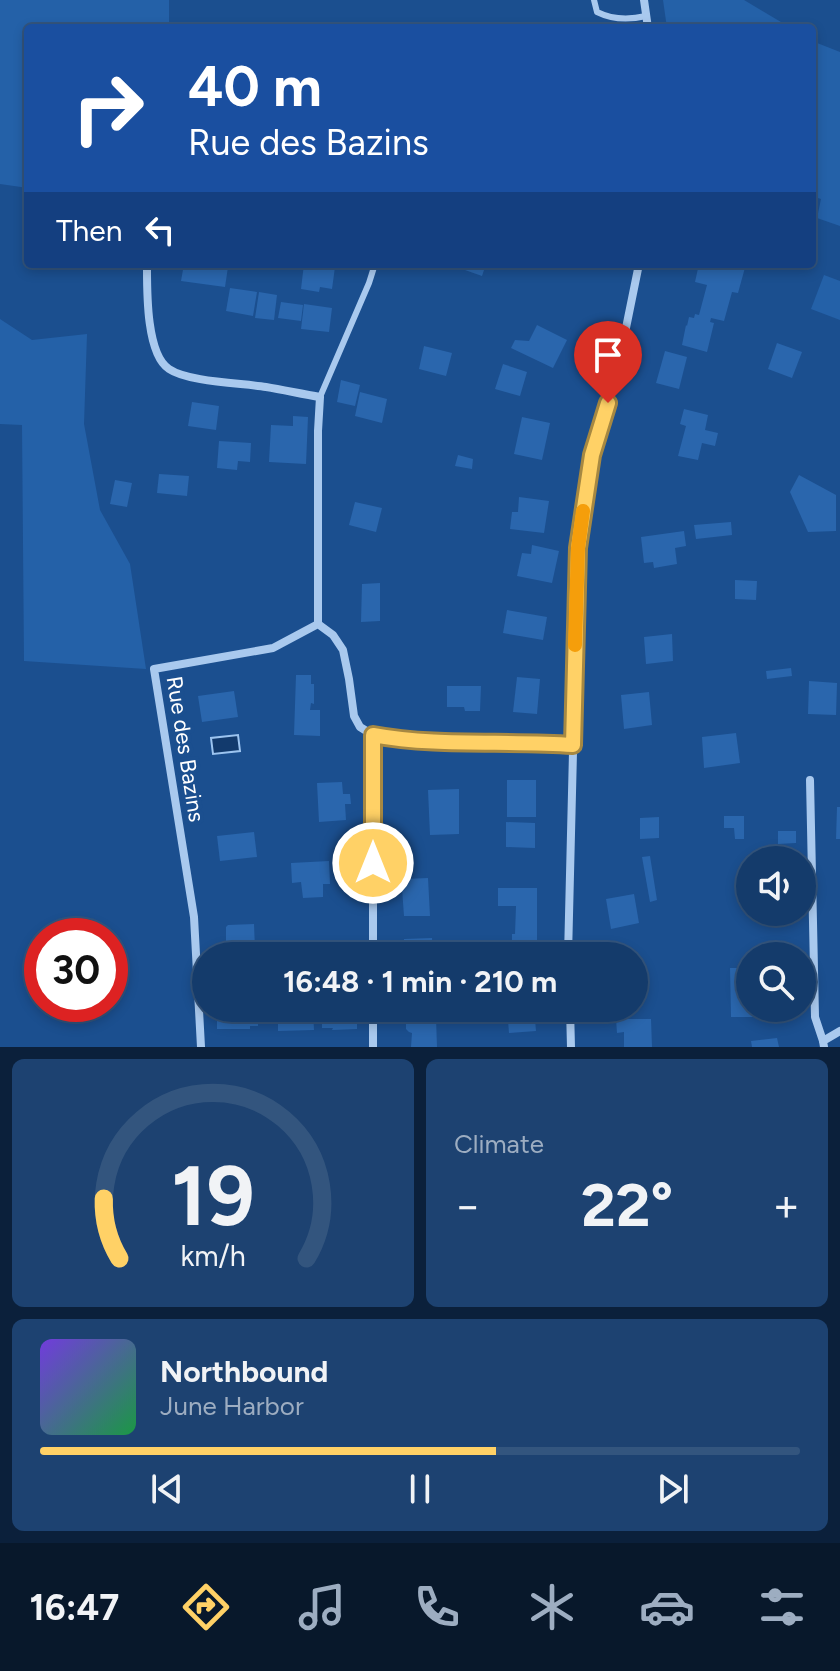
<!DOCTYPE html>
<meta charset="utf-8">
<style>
:root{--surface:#143b6b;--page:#1d4271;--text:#f1f3f6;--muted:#9dadc1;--line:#33557e;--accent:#ffd166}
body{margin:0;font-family:Figtree,sans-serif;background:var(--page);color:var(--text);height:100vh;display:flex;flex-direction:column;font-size:30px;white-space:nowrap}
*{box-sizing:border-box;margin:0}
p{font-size:26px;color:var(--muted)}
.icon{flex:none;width:44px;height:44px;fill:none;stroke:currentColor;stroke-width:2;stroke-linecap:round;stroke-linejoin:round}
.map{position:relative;height:1047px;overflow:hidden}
.side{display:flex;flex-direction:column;gap:12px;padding:12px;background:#0b203b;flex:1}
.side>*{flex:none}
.hud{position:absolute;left:24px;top:24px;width:792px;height:244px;border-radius:8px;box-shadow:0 4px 12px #0003,0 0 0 2px var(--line);background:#1a4fa0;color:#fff;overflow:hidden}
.tools{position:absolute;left:736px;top:846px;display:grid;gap:16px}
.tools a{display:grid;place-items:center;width:80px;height:80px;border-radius:50%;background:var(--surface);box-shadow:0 4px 12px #0003,0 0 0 2px var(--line);font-size:40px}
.speed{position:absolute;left:24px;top:918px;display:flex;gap:16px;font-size:40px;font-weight:700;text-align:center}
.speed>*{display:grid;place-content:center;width:104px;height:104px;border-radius:50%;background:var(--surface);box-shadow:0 4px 12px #0003,0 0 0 2px var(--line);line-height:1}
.speed .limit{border:12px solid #d22;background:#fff;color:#111}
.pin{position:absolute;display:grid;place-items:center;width:68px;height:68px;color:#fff;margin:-82px -34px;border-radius:50% 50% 50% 0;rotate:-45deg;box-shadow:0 0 8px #0007}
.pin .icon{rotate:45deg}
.me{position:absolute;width:88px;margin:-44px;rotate:0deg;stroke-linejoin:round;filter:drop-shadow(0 0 6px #0008)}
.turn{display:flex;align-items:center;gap:28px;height:168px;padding:0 32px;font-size:36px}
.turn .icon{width:104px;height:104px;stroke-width:2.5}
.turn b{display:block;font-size:56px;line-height:68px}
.then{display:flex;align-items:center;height:76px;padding:0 32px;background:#0003;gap:16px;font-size:30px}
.big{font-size:60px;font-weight:700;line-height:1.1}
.side .card{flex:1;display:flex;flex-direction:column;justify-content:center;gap:12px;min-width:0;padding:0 28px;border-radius:12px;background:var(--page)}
.side .dial{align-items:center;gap:0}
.dial svg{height:208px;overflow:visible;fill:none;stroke:var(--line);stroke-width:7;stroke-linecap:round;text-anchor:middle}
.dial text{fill:var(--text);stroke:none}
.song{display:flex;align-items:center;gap:24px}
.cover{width:96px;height:96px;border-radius:12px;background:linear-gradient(135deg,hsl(260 70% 55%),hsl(140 70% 35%))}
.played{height:8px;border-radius:4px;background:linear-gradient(90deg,var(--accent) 60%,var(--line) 60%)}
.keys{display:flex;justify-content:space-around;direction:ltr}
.heat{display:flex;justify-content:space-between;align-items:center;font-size:44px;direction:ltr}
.side .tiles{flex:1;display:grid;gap:12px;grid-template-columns:1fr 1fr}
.card:last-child{grid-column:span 2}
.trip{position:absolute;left:192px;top:942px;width:456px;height:80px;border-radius:40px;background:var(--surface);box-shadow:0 4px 12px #0003,0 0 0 2px var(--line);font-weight:700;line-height:80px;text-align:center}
.tab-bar{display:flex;height:128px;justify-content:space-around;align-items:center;background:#08182b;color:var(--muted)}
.tab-bar .icon{width:56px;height:56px}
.tab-bar .active{color:var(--accent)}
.tab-bar b{font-size:36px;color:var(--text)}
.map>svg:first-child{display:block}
</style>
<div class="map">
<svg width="840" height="1047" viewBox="0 0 840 1047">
<rect width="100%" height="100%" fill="#1b4f8f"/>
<g fill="#2461a8">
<polygon points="0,0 169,0 169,28 28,28 28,188 0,184"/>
<polygon points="663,0 744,0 791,28 667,28"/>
<polygon points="812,41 840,52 840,226 817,218 821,199 812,196"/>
<polygon points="824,275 840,281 840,320 811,309"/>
<polygon points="0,319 32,340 87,334 84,424 100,510 130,564 146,669 24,661 22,425 0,424"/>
</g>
<polygon fill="#123a6d" stroke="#9cc4f0" stroke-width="2" points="238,735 240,751 213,754 211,738"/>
<g fill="#2a66ad">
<polygon points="184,264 219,264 219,266 228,267 225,287 181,281"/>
<polygon points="304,264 335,267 332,289 320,287 319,292 301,289"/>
<polygon points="448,264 486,264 482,276"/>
<polygon points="699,264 746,264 738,293 732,292 724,321 711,318 710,322 714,323 707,352 682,345 686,325 687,326 689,317 694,318 695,314 699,315 707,285 695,282"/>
<polygon points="230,288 257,292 253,316 226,311"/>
<polygon points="259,292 277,295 274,320 255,318"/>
<polygon points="281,302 303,305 301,321 278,318"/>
<polygon points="304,304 332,308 329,332 301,329"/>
<polygon points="537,325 567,340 553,368 511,348 515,340 529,341"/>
<polygon points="777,343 802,352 792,378 768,369"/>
<polygon points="424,346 452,353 446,376 419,369"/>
<polygon points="665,351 687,357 679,389 656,383"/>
<polygon points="503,364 527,372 520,396 495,389"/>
<polygon points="341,380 360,385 355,406 337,402"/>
<polygon points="360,392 387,399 382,423 355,416"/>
<polygon points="192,402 219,406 216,430 188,426"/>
<polygon points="684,409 708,415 705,430 718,433 715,446 702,443 698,460 678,456 686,426 680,424"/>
<polygon points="293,416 308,417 306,464 269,462 271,425 293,426"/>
<polygon points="522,417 550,423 542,460 514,454"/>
<polygon points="219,441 251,443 250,462 238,461 237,470 217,468"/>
<polygon points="458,455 473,459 472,469 455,466"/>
<polygon points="159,474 189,476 187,496 157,493"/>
<polygon points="799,475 836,495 836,531 808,532 790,492"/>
<polygon points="115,480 132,483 127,507 110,504"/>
<polygon points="519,497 549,501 544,533 510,529 512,512 518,512"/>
<polygon points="355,502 382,508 376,532 349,525"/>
<polygon points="731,522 732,535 696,539 694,525"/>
<polygon points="684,531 686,546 675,548 677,564 654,568 653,562 644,563 641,537"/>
<polygon points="532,545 559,551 552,583 517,576 522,553 531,554"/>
<polygon points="735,580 757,581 756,600 735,599"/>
<polygon points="380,583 380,621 361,622 362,584"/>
<polygon points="507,610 547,617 543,640 503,633"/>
<polygon points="672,634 673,661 646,664 644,637"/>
<polygon points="791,668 792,676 767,679 766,671"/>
<polygon points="296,675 311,675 311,684 314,684 314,704 311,703 310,710 320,710 320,736 294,735"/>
<polygon points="517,677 540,679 537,714 513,712"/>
<polygon points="809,681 837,683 836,715 808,714"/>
<polygon points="447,686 481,686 480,711 465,711 464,707 447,707"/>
<polygon points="234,691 238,717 202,722 198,696"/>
<polygon points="649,692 652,725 624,729 621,695"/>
<polygon points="736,733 740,763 704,768 702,737"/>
<rect x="507" y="780" width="29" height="37"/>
<polygon points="342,782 343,794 350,794 351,804 345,804 346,820 319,822 317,783"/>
<polygon points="459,789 459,834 430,835 428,790"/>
<polygon points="837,807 840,807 840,839 836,839"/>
<polygon points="724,816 744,816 744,839 735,839 734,828 724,828"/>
<polygon points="659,817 659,838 640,839 640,818"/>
<polygon points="506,822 535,823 535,848 506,847"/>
<polygon points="778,831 796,831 796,843 778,844"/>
<polygon points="254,832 257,857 220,861 217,836"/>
<polygon points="788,848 788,860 769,860 769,849"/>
<polygon points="650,856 657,900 650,902 642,857"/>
<polygon points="329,861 330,884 323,884 323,897 303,898 301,882 292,883 291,863"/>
<polygon points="428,878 430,916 404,916 402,888 405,888 405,879"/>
<polygon points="498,888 537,888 537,946 512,946 512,934 515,934 516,906 498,906"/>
<polygon points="634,894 639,923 611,929 606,899"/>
<polygon points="254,924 255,949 226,950 226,927 228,925"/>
<polygon points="432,938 433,956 408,956 407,949 404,949 404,939"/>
<polygon points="730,968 750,968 750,1008 756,1008 756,1017 731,1017"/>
<polygon points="217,1008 258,1008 258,1026 250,1026 250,1029 217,1029"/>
<polygon points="278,1008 313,1008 314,1030 278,1031"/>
<polygon points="322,1008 357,1008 357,1029 332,1030 333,1028 322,1028"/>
<polygon points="507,1008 534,1008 536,1031 509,1033"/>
<polygon points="579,1008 604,1008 604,1010 579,1013"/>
<polygon points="436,1018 437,1047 411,1047 412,1033 409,1032 406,1029 406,1023 410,1019"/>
<polygon points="616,1019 651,1019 652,1047 624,1047 624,1032 617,1033"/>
<polygon points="777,1038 779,1047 752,1047 751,1041"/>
</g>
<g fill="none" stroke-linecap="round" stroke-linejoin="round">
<g stroke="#a9c9ee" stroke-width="6">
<path d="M594 0 597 12C613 20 629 20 646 16"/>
<polyline points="320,397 369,283 375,264"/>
</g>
<g stroke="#a9c9ee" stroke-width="8">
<polyline points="644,0 648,28"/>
<path d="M147 264C147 290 146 354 169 369 188 382 241 383 266 387 284 390 302 394 320 397L318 431V624"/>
<polyline points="373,735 373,956"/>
<polyline points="810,780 815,1017 823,1041"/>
<polyline points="568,956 578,548 592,455 616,377 639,264"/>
<polyline points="570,1008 571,1047"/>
<polyline points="201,1047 194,917 154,669 273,648 318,624 333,635 343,650 349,679 354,716 360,727 373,735 394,739 573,745"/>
<polyline points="373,1047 373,1008"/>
<polyline points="824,1047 823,1041 840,1031"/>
</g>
</g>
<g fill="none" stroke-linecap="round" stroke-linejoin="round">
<defs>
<path id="route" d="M373 863V735C438 747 506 740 573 745L578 548 592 455 608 403"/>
</defs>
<use href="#route" stroke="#a68842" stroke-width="20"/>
<use href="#route" stroke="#ffd166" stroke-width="14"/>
<polyline stroke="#f59e0b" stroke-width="14" points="575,645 578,548 583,511"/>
</g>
<g text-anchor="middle" stroke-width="8" stroke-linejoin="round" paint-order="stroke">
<g font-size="22" fill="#fff" stroke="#1b4f8f">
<text transform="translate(186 749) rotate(81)" y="8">Rue des Bazins</text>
</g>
</g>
</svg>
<div class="tools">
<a><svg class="icon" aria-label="sound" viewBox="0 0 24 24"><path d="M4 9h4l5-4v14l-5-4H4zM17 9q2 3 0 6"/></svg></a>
<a><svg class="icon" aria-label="search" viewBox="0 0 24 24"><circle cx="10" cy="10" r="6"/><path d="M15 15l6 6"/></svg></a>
</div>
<div class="speed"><div class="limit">30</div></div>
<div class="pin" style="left:608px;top:403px;background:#d93025"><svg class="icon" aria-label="arrive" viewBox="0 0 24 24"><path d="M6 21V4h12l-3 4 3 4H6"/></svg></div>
<svg class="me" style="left:373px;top:863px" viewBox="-20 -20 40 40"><circle r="17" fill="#ffd166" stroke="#fff" stroke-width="3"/><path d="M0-11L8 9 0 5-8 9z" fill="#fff"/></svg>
<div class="trip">16:48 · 1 min · 210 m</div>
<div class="hud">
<div class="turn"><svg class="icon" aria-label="right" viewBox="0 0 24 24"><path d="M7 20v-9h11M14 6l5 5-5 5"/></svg><div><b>40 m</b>Rue des Bazins</div></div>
<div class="then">Then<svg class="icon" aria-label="left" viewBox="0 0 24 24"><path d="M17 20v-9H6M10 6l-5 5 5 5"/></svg></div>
</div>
</div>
<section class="side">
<div class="tiles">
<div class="card dial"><svg viewBox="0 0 100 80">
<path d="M14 69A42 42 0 1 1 86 69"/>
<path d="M14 69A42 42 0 0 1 8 46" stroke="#ffd166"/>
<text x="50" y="56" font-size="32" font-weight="700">19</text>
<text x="50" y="72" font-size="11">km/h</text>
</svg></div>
<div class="card"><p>Climate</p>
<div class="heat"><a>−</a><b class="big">22°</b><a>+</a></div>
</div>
<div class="card">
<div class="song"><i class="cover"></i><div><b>Northbound</b><p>June Harbor</p></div></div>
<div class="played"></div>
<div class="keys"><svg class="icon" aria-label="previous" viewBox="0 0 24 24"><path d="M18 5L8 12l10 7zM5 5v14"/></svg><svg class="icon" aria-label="pause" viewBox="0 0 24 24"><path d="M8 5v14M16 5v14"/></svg><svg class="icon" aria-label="next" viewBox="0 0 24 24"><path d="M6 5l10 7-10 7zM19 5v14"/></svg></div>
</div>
</div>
</section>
<nav class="tab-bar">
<b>16:47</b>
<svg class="icon active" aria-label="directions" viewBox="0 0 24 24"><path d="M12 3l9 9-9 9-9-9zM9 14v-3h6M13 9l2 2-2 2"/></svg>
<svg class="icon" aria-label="music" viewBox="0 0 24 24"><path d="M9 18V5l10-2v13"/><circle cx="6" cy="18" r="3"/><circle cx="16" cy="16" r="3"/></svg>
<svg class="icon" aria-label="phone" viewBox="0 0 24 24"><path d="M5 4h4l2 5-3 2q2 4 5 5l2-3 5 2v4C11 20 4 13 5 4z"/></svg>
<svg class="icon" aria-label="climate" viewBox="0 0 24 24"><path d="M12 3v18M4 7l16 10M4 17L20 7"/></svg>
<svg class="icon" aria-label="car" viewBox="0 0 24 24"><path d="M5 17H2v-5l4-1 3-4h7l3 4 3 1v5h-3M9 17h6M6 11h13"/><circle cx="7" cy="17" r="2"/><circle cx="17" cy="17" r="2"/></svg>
<svg class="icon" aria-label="filters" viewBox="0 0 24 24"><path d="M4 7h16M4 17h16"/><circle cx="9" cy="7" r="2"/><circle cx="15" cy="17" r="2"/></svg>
</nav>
